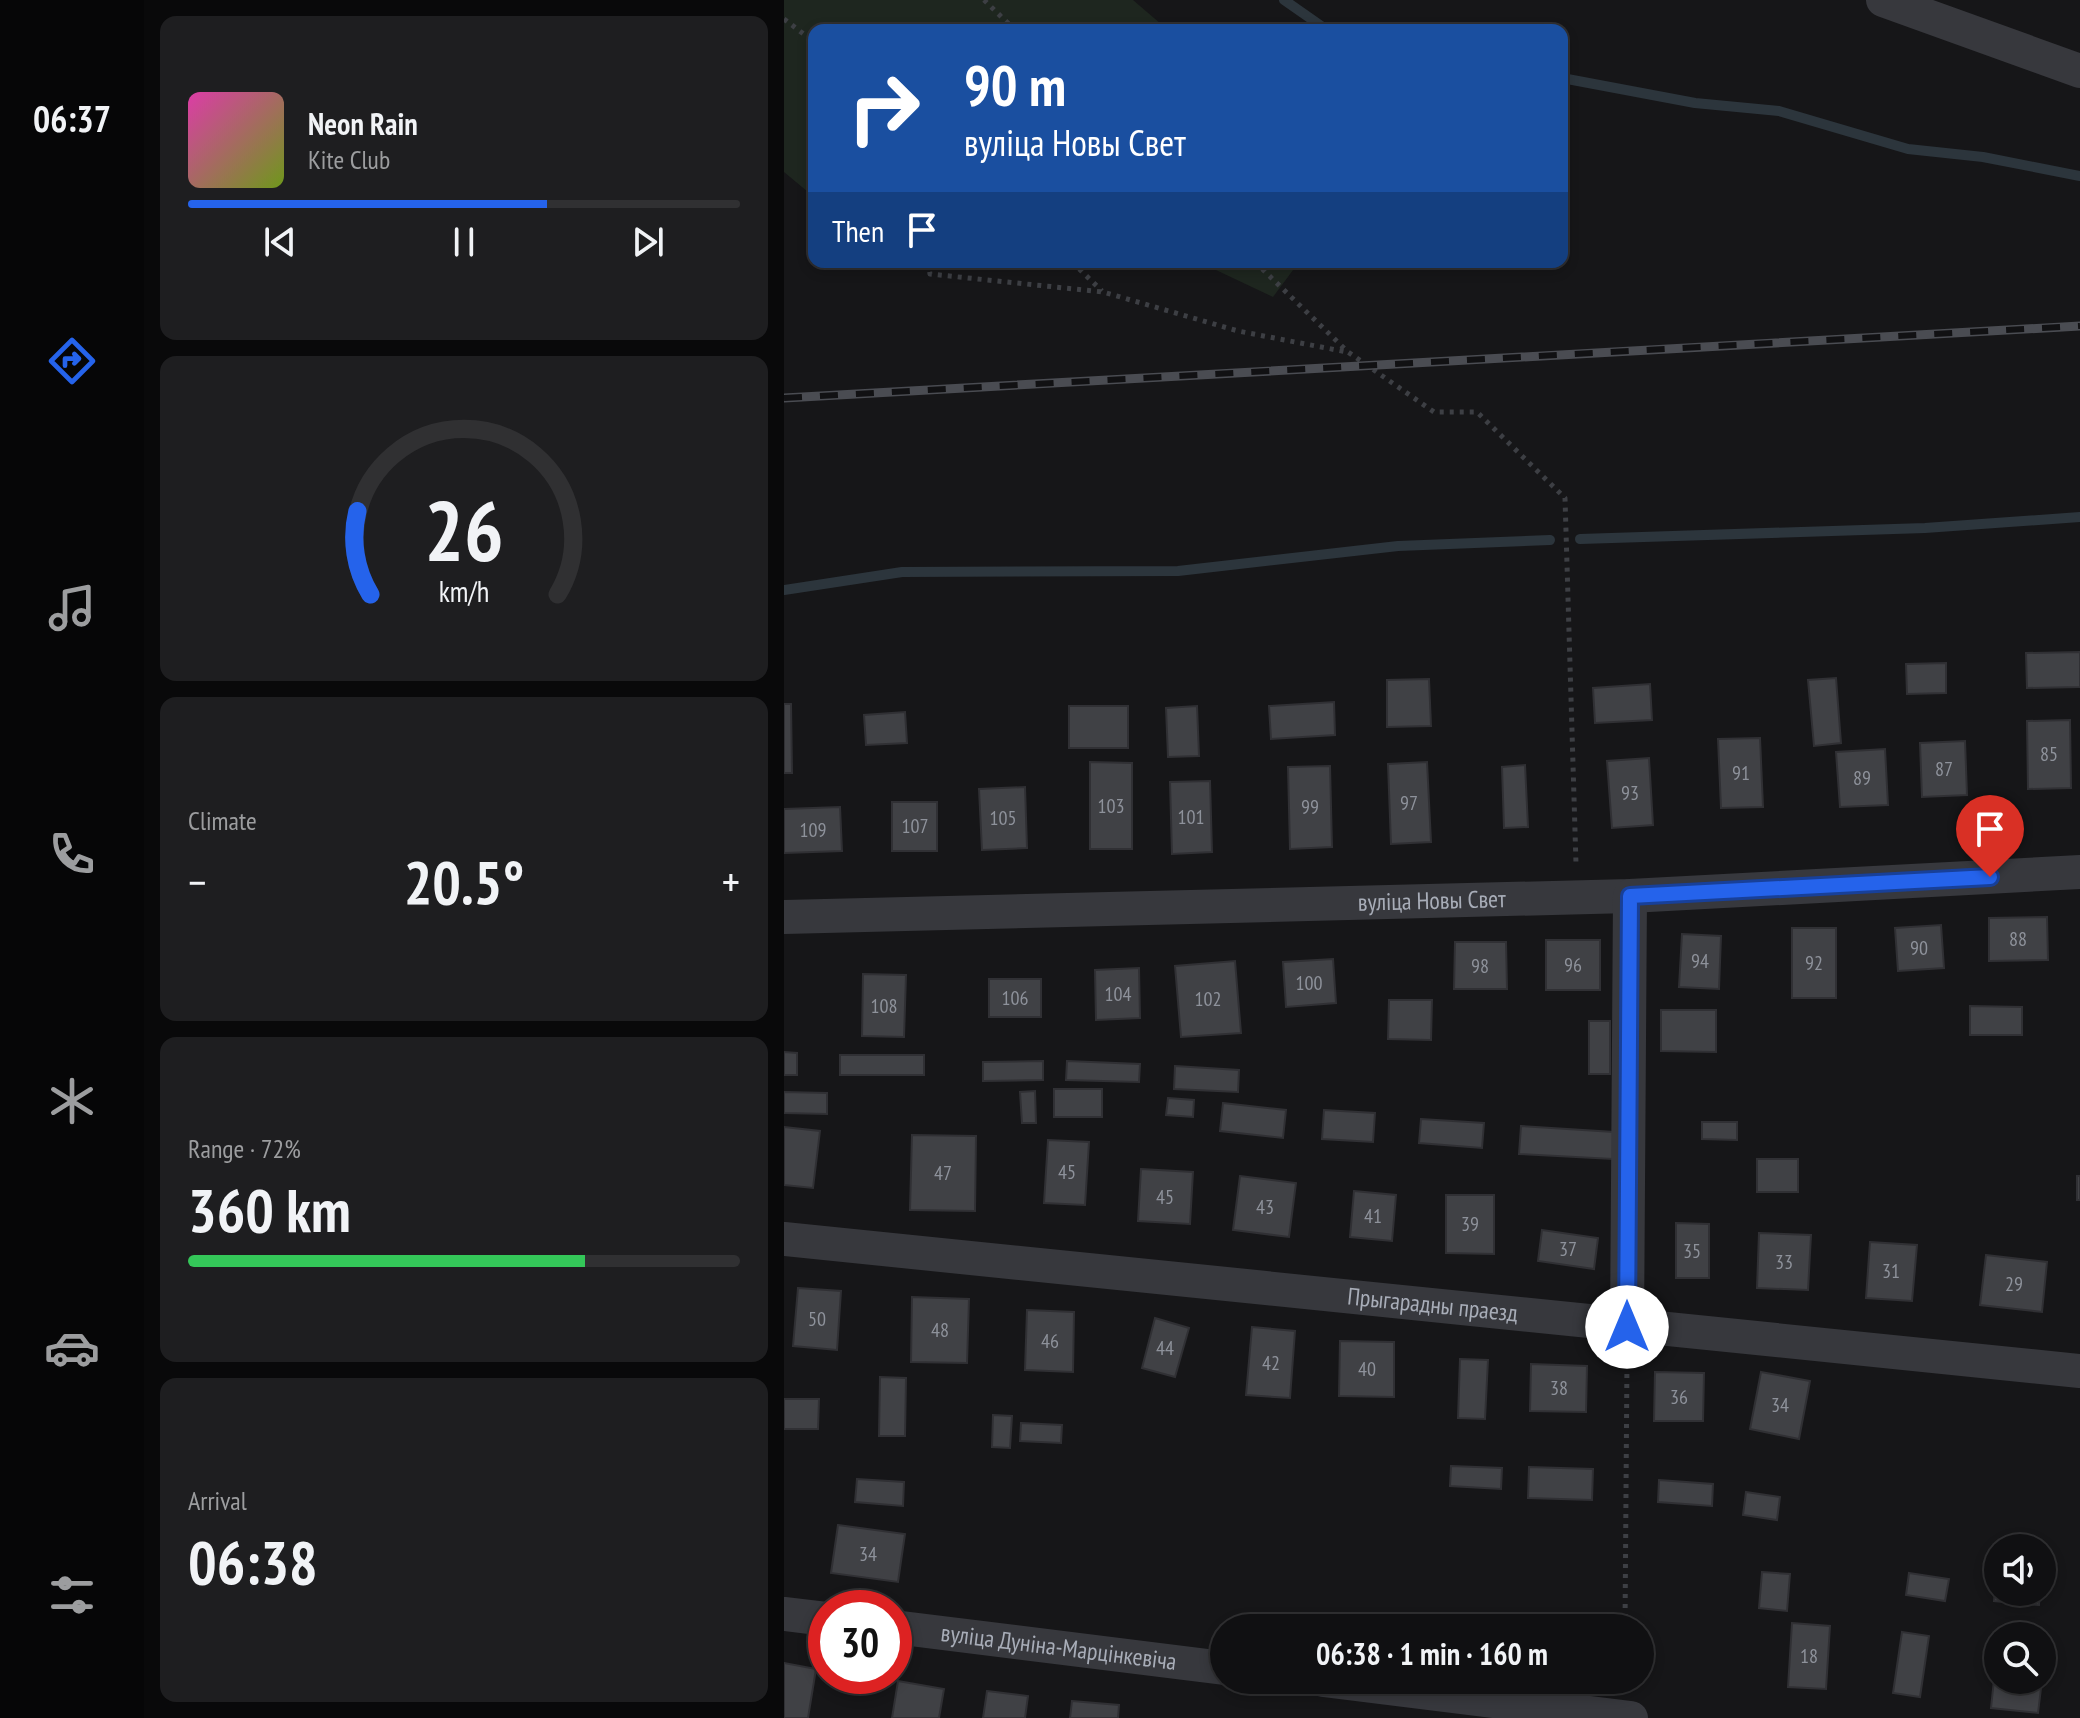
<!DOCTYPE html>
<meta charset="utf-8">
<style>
:root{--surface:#101012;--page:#1e1e20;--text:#f1f3f6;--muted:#9c9d9f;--line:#303032;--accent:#2563eb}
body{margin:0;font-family:"PT Sans Narrow",sans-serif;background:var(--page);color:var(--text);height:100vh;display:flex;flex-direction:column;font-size:30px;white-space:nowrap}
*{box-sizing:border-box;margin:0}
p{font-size:26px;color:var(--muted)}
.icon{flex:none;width:44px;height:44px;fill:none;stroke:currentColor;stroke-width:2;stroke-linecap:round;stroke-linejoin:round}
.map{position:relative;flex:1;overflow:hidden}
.details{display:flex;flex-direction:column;gap:16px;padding:16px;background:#09090a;width:640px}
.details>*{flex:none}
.top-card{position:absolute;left:24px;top:24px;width:760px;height:244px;border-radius:16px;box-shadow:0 4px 12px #0003,0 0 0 2px var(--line);background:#1a4fa0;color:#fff;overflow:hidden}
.controls{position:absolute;left:1200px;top:1534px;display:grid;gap:16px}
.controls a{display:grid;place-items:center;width:72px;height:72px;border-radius:50%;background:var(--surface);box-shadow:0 4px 12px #0003,0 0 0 2px var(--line);font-size:40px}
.speed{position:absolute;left:24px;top:1590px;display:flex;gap:16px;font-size:40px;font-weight:700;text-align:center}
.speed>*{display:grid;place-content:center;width:104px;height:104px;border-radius:50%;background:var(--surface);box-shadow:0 4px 12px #0003,0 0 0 2px var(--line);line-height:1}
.speed .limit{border:12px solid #d22;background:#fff;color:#111}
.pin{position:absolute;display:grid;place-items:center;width:68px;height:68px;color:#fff;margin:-82px -34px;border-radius:50% 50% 50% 0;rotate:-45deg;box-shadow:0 0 8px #0007}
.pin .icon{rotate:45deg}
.me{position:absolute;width:88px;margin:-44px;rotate:0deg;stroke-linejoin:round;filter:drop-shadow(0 0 6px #0008)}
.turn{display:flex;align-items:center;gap:28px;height:168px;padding:0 24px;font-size:36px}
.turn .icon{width:104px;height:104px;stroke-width:2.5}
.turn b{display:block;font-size:56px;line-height:68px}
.then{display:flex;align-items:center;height:76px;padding:0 24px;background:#0003;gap:16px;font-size:30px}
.big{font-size:60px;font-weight:800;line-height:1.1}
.details .card{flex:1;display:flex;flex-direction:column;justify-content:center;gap:12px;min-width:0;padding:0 28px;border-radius:16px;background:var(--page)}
.details .dial{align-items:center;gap:0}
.dial svg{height:208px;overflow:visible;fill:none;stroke:var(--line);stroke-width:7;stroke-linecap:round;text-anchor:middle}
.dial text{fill:var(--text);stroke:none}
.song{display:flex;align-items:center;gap:24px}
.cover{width:96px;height:96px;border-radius:12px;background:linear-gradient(135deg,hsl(320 70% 55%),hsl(80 70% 35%))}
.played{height:8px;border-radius:4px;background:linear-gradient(90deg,var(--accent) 65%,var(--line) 65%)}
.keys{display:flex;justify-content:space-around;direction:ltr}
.heat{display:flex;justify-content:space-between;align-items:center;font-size:44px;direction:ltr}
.charge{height:12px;border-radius:6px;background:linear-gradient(90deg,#34c759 72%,var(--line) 0)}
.trip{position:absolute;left:426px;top:1614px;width:444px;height:80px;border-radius:40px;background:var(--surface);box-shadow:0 4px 12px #0003,0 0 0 2px var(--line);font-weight:800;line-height:80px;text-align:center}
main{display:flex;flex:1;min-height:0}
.tab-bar{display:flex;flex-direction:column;width:144px;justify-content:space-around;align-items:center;background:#060607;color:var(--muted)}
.tab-bar .icon{width:56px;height:56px}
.tab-bar .selected{color:var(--accent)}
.tab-bar b{font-size:36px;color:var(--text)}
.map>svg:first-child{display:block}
</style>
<main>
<nav class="tab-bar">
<b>06:37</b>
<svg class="icon selected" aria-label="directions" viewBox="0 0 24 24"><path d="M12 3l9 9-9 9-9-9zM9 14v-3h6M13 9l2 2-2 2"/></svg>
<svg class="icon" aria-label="music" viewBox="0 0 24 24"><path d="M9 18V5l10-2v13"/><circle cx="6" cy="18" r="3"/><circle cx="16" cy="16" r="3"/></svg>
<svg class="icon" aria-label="phone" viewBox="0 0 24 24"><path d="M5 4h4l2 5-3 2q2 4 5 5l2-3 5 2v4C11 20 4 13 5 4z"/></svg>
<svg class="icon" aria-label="climate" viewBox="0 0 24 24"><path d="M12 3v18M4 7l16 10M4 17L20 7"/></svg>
<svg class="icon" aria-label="car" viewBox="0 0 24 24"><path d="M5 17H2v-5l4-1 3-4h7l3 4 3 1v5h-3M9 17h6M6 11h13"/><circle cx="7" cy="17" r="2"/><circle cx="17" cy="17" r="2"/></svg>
<svg class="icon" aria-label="filters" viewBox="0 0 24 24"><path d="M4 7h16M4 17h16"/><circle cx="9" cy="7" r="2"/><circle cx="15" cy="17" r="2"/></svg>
</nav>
<section class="details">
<div class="card">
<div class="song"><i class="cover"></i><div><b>Neon Rain</b><p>Kite Club</p></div></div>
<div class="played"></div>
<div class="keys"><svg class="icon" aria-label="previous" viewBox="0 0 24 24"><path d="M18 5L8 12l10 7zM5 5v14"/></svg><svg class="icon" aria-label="pause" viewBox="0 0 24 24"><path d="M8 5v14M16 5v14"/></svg><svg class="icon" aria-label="next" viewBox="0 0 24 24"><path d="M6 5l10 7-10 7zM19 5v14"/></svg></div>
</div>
<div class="card dial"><svg viewBox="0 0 100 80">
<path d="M14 69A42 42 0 1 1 86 69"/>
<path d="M14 69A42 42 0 0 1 9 37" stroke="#2563eb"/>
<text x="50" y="56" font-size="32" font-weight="700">26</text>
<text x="50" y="72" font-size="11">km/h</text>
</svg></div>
<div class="card"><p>Climate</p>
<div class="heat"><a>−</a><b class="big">20.5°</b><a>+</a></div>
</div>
<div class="card"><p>Range · 72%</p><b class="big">360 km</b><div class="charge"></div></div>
<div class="card"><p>Arrival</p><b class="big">06:38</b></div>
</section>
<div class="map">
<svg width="1296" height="1718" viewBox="0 0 1296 1718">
<rect width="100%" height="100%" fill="#161618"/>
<g fill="#1e261f">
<polygon points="0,0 349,0 384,30 30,30 30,197 0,172"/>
<polygon points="415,262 515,262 489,297"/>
</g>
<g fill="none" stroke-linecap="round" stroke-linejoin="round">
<g stroke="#2c353c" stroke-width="10">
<polyline points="500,0 543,30"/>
<polyline points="778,78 911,103 995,111 1124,149 1199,157 1296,176"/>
<polyline points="796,539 1141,528 1296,517"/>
<polyline points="0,590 118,572 394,571 614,546 766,540"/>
</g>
</g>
<g fill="#404145" stroke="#303034" stroke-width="2">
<polygon points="1296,652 1296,687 1243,688 1242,653"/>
<polygon points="1162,663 1162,693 1123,694 1122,664"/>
<polygon points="1052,678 1057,743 1030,746 1024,680"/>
<polygon points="645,679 647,726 603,727 603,680"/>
<polygon points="866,684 868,720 811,723 809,688"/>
<polygon points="550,702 551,735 487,739 485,706"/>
<polygon points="0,704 7,704 8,773 0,773"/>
<rect x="285" y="706" width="59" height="42"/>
<polygon points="413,706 415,756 384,757 382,708"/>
<polygon points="121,712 123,743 82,745 80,715"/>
<polygon points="1286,720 1287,788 1244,789 1243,721"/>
<polygon points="976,738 979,807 937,808 934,739"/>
<polygon points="1181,741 1183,795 1138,797 1136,743"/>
<polygon points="1101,749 1104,805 1056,807 1052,752"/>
<polygon points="865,758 869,825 828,828 823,761"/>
<polygon points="306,762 348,763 348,849 306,849"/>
<polygon points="643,762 647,842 607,844 604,764"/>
<polygon points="741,765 744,827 720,828 718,767"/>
<polygon points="546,766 548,847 506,849 504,767"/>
<polygon points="426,781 428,852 388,854 386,782"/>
<polygon points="241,787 243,848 198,850 195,789"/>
<rect x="108" y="802" width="45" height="49"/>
<polygon points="56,807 58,851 0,853 0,809"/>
<polygon points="1263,917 1264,960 1205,961 1205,918"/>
<polygon points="1157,925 1160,968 1114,971 1111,928"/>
<rect x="1008" y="928" width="44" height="70"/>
<polygon points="898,934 937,936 935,989 895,987"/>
<rect x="762" y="940" width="54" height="50"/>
<polygon points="671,942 722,942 723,989 670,989"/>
<polygon points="549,959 552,1003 502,1007 499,962"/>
<polygon points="451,961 457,1033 397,1037 391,966"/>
<polygon points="355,968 356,1018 312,1020 311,970"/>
<polygon points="79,974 122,975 120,1037 78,1036"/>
<rect x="205" y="979" width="52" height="38"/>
<polygon points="605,1000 648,1000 647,1040 604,1039"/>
<polygon points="1186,1006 1238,1007 1238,1035 1186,1035"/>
<polygon points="877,1010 932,1010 932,1052 877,1051"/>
<rect x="805" y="1021" width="21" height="53"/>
<polygon points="0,1052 13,1053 13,1075 0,1075"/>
<rect x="56" y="1055" width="84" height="20"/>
<polygon points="259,1061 259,1080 199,1081 199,1062"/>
<polygon points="283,1061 356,1064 355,1082 282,1080"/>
<polygon points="391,1066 455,1070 454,1092 390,1089"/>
<rect x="270" y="1089" width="48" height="28"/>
<polygon points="251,1091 252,1123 238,1123 236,1092"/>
<polygon points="0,1092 43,1093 43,1114 0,1113"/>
<polygon points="384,1098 410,1100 409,1117 382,1115"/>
<polygon points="439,1103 502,1110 499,1138 436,1131"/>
<polygon points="540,1110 591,1113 589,1142 538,1139"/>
<polygon points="637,1119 700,1123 698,1148 635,1143"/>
<polygon points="918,1122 953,1122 953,1140 918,1139"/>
<polygon points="737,1126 830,1132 829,1159 735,1154"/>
<polygon points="0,1127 36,1131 29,1188 0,1185"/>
<polygon points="128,1135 192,1136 191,1211 126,1210"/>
<polygon points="264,1140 305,1142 301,1205 260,1203"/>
<rect x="973" y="1159" width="41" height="33"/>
<polygon points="357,1169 409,1172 406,1224 354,1221"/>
<polygon points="456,1176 512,1183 505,1237 449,1230"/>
<rect x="1293" y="1176" width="3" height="24"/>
<polygon points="570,1191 612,1195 608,1241 566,1237"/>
<polygon points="662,1195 710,1195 710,1254 662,1253"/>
<polygon points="892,1223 925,1224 925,1278 892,1278"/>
<polygon points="758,1230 814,1238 810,1269 754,1261"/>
<polygon points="975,1233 1027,1235 1024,1290 973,1288"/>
<polygon points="1086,1242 1133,1245 1128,1301 1082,1298"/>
<polygon points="1202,1255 1263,1262 1258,1312 1196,1305"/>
<polygon points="14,1288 57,1291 53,1350 9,1346"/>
<polygon points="128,1297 185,1299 183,1363 127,1362"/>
<polygon points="243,1310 290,1312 289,1372 241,1370"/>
<polygon points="371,1318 405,1328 391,1377 358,1368"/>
<polygon points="468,1327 511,1331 506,1398 462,1395"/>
<polygon points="556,1341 610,1342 610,1397 555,1396"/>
<polygon points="676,1359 704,1360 701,1419 674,1418"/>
<polygon points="747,1364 803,1366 802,1412 746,1411"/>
<polygon points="871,1372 920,1373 919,1421 870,1421"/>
<polygon points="977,1372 1026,1381 1015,1439 966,1429"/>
<polygon points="96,1377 122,1378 121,1436 95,1436"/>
<polygon points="0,1399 35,1399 34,1429 0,1429"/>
<polygon points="209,1415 228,1416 226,1448 208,1447"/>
<polygon points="237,1423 278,1425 277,1443 236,1441"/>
<polygon points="667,1466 718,1468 717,1489 666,1486"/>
<polygon points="745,1467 809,1469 808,1500 744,1498"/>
<polygon points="73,1479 120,1482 119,1506 71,1502"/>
<polygon points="875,1480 929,1484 928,1506 874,1502"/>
<polygon points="962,1492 996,1497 993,1520 959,1515"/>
<polygon points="54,1525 121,1534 114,1582 47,1573"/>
<polygon points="978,1572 1006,1574 1003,1611 975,1608"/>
<polygon points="1125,1573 1165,1579 1161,1601 1122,1595"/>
<polygon points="1213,1573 1214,1592 1256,1592 1255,1605 1210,1601"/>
<polygon points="1008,1623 1046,1626 1042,1689 1004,1687"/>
<polygon points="1118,1632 1145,1636 1136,1697 1109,1693"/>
<polygon points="1214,1642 1214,1680 1258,1680 1254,1713 1207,1708"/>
<polygon points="0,1663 32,1669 24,1718 0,1718"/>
<polygon points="114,1681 160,1689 155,1718 108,1718"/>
<polygon points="203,1691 244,1696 241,1718 199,1718"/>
<polygon points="288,1701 335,1705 334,1718 286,1718"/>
</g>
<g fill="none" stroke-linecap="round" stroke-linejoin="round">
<g stroke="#3d3f44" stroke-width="5" stroke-dasharray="4 6" stroke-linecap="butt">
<polyline points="200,0 231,30"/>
<polyline points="0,19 30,42"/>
<polyline points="144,262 146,274 319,292 454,331 563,352"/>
<polyline points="288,262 318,291"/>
<polyline points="471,262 564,352 650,412 693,412 781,498 792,864"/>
<polyline points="841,1628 843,1357"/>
</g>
<g stroke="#37383d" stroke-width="34">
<polyline points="1099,0 1296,71"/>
<path id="s1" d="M0 917 846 896 1296 872"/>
<path id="s2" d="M0 1239 1296 1371"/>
<polyline points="843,1327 846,896"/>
<polyline points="0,1614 42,1619"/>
<path id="s3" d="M110 1627 440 1668"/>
<polyline points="539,1680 847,1718"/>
</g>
<defs>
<polyline id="rail" points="0,398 1296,326"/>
</defs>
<use href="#rail" stroke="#4a4c52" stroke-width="9"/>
<use href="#rail" stroke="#111113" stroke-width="6" stroke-dasharray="18" stroke-linecap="butt"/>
</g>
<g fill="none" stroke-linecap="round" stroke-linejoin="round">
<defs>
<polyline id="route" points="843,1327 846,896 1206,877"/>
</defs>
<use href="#route" stroke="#184099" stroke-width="20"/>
<use href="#route" stroke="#2563eb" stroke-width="14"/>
</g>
<g text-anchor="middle" stroke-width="8" stroke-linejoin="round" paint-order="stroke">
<g font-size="20" fill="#8e929b">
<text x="1265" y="761">85</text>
<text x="1160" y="776">87</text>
<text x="957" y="780">91</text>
<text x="1078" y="785">89</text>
<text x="846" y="800">93</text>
<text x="625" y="810">97</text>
<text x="327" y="813">103</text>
<text x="526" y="814">99</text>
<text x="407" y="824">101</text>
<text x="219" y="825">105</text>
<text x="131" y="833">107</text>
<text x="29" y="837">109</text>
<text x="1234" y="946">88</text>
<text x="1135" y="955">90</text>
<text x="916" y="968">94</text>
<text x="1030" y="970">92</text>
<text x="789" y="972">96</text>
<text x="696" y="973">98</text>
<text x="525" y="990">100</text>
<text x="334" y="1001">104</text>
<text x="231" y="1005">106</text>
<text x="424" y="1006">102</text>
<text x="100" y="1013">108</text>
<text x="283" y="1179">45</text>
<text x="159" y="1180">47</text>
<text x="381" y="1204">45</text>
<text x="481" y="1214">43</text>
<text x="589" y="1223">41</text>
<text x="686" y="1231">39</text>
<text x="784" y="1256">37</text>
<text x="908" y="1258">35</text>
<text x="1000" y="1269">33</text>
<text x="1107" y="1278">31</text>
<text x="1230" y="1291">29</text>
<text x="33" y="1326">50</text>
<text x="156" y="1337">48</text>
<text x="266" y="1348">46</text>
<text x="381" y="1355">44</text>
<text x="487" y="1370">42</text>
<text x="583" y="1376">40</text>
<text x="775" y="1395">38</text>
<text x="895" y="1404">36</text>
<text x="996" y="1412">34</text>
<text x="84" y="1561">34</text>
<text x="1025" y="1663">18</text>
</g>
<g font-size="24" fill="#a8adb8" stroke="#111113">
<text dy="8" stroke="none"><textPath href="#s1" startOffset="648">вуліца Новы Свет</textPath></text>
<text dy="8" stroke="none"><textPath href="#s2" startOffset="652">Прыгарадны праезд</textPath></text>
<text dy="8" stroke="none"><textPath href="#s3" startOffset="166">вуліца Дуніна-Марцінкевіча</textPath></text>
</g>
</g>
</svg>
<div class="controls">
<a><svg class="icon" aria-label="sound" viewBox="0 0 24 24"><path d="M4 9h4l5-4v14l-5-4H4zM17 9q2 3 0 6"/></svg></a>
<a><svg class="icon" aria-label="search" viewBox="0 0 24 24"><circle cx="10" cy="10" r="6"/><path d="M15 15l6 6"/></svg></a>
</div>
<div class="speed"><div class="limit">30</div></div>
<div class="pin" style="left:1206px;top:877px;background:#d93025"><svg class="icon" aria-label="arrive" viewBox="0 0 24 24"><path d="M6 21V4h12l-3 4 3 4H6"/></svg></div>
<svg class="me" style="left:843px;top:1327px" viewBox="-20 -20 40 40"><circle r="19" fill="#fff"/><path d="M0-13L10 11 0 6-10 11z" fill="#2563eb"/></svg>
<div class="trip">06:38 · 1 min · 160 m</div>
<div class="top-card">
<div class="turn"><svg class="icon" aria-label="right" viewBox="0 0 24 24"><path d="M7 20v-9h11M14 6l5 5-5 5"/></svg><div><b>90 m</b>вуліца Новы Свет</div></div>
<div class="then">Then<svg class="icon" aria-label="arrive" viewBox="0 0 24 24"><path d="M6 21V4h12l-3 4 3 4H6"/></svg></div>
</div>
</div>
</main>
